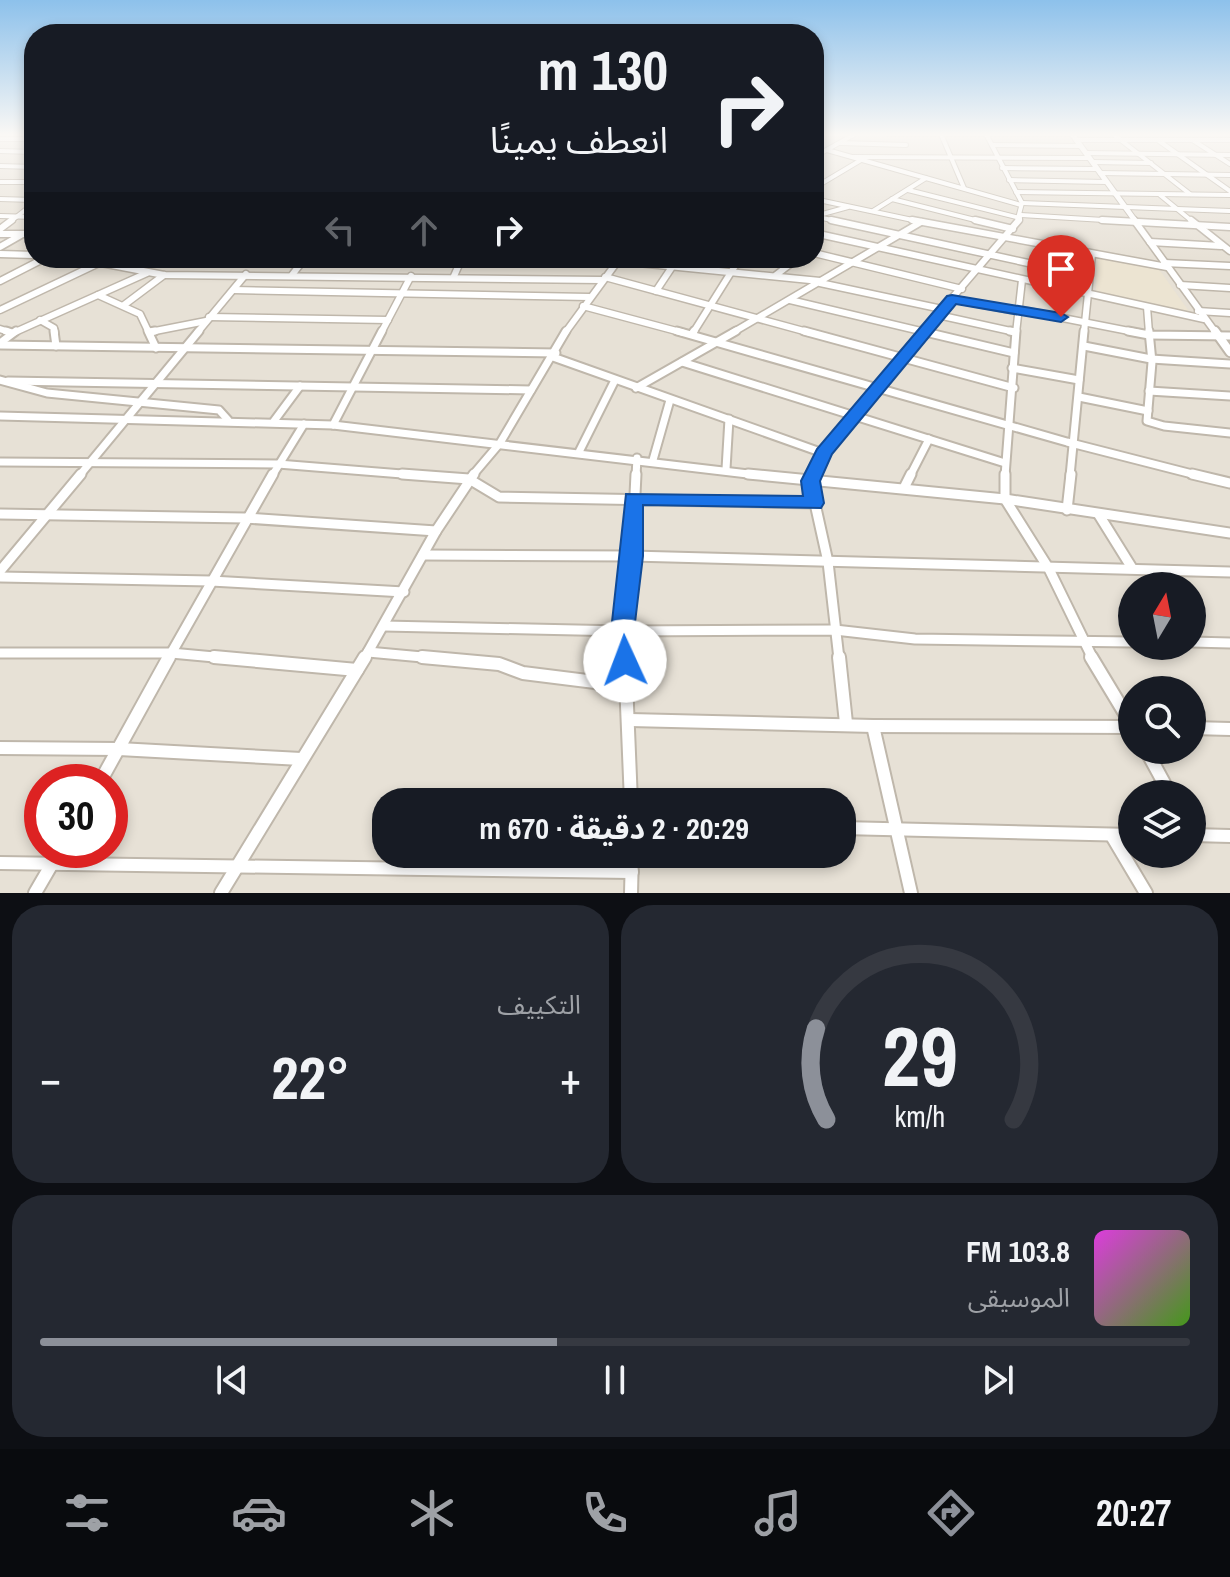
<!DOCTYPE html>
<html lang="ar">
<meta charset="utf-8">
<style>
:root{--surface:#171b24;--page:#242831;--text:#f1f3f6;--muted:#9ea1a6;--line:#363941;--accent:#8c9099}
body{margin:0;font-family:"Archivo Narrow","Noto Sans Arabic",sans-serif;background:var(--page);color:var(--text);direction:rtl;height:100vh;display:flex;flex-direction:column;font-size:30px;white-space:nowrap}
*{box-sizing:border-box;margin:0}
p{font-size:26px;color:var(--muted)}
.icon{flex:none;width:44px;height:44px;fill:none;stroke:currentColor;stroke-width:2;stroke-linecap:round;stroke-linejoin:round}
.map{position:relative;height:893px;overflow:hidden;direction:ltr}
.side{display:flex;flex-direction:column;gap:12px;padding:12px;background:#0d0f14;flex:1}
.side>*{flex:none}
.hud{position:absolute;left:24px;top:24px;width:800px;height:244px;border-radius:32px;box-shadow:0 4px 12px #0003;direction:rtl;background:#171b24;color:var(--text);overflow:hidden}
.needle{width:52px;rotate:10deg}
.buttons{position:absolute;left:1118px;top:572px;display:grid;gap:16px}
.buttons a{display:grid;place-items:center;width:88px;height:88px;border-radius:50%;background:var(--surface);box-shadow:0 4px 12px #0003;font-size:40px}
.speed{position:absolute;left:24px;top:764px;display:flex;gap:16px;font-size:40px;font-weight:700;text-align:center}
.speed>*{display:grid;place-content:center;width:104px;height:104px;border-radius:50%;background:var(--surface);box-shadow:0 4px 12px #0003;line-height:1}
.speed .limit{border:12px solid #d22;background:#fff;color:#111}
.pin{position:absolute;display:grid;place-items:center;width:68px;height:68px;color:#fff;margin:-82px -34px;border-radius:50% 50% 50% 0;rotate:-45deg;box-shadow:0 0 8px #0007}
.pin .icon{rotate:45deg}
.me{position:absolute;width:88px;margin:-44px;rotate:358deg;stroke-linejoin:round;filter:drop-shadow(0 0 6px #0008)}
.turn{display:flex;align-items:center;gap:28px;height:168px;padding:0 24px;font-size:36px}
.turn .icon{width:104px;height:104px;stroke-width:2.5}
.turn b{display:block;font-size:56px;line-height:68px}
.lanes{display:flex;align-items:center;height:76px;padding:0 24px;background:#0003;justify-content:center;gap:40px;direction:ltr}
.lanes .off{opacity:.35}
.big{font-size:60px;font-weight:700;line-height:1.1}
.side .card{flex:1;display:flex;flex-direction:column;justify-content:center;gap:12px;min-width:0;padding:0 28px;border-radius:32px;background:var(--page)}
.side .dial{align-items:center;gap:0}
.dial svg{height:208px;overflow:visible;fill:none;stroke:var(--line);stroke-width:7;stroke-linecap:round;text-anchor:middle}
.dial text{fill:var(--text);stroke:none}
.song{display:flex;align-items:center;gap:24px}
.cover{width:96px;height:96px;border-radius:12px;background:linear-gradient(135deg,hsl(300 70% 55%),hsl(100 70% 35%))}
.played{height:8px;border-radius:4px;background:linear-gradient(90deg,var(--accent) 45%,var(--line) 45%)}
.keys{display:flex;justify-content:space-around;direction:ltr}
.heat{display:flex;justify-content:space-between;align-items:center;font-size:44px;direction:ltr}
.side .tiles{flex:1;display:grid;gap:12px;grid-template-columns:1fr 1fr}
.card:last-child{grid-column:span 2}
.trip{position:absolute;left:372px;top:788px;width:484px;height:80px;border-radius:32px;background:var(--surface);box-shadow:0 4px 12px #0003;font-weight:700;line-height:80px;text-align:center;direction:rtl}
.tab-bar{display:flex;height:128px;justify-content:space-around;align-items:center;background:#090b0e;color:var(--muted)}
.tab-bar .icon{width:56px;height:56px}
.tab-bar .selected{color:var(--accent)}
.tab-bar b{font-size:36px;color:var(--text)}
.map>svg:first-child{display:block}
</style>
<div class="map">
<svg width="1230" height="893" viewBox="0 0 1230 893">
<rect width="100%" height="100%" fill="#f4f0e8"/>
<path fill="#e7e1d6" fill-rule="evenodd" d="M0 134H34V258H814V134H1230V893H0ZM1132 586H1192V646H1132ZM1132 690H1192V750H1132ZM42 782H110V850H42ZM1132 794H1192V854H1132ZM386 802H842V854H386Z"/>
<polygon fill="#ece4d2" points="1097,256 1158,268 1191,314 1096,294"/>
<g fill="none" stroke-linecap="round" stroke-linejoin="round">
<defs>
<g id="minor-far4">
<polyline points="887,134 1072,134"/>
<polyline points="941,134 964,188"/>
<polyline points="986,134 1022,203 1017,222"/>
<polyline points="1113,134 1190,194"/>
<polyline points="0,139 34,139"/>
<polyline points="1076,140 1230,140"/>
<polyline points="1159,141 1230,191"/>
<polyline points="1194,141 1230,164"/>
<polyline points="841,143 906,145"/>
<polyline points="992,145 1081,146"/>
<polyline points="827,150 1021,205"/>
<polyline points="0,151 34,152"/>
<polyline points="1086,153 1230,155"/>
<polyline points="814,157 855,134"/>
<polyline points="853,157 1089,158"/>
<polyline points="1093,162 1151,163"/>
<polyline points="0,166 34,167"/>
<polyline points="1002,168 1097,169"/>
<polyline points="1100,173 1230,175"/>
<polyline points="1009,180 1106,182"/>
<polyline points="0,182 34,182"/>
<polyline points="814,188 861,160"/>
<polyline points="908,190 1020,218"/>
<polyline points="1016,192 1230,195"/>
<polyline points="1160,195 1193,222"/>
<polyline points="0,199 34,200"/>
<polyline points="814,199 922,222"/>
<polyline points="892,199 983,222"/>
<polyline points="1022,203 1230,211"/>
<polyline points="873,211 926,178"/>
<polyline points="819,215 848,207"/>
<polyline points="1021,215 1137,222"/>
<polyline points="0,216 34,217"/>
<polyline points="814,216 840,222"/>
<polyline points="10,222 34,203"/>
</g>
<g id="minor-far3">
<polyline points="831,220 1088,276"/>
<polyline points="912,220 1167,267"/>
<polyline points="975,220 1013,229"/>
<polyline points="1102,220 1230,227"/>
<polyline points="1191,220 1230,251"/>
<polyline points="0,229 12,220"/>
<polyline points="814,233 1204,319"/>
<polyline points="0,234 34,234"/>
<polyline points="1150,242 1221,246"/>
<polyline points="0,247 21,235"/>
<polyline points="814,253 962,289"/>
<polyline points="0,254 34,255"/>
<polyline points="75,258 164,275 602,280"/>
<polyline points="618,261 820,281"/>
<polyline points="1164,263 1230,266"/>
<polyline points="110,264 124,258"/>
<polyline points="292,275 305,258"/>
<polyline points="776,275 798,258"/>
<polyline points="454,276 462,258"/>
<polyline points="605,277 811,333"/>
<polyline points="820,283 942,309"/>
<polyline points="1180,285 1230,288"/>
<polyline points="234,290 589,297"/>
<polyline points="656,291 678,258"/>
<polyline points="98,295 140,314 149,333"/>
<polyline points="952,299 1017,311"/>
<polyline points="790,300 929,333"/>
<polyline points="124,305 164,275"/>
<polyline points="583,306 684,333"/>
<polyline points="1147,307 1149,333"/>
<polyline points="1017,309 1139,333"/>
<polyline points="0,310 99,263"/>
<polyline points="1198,311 1230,313"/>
<polyline points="938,315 1015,332"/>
<polyline points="209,317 388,320"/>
<polyline points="40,320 54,328 55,333"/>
<polyline points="0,329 12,333"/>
<polyline points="150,332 206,321"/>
<polyline points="13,333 147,273"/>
<polyline points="197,333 246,274"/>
<polyline points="381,333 411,276"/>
<polyline points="565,333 620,258"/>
<polyline points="693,333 740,258"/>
<polyline points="732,333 921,222"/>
<polyline points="922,333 1019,220"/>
<polyline points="1016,333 1022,280"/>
<polyline points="1084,333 1092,254"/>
</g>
<g id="minor-far2">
<polyline points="6,331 12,333"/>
<polyline points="54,331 56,346"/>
<polyline points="148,331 156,348"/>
<polyline points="677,331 1067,442 1200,476"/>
<polyline points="804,331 1014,388"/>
<polyline points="921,331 1014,353"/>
<polyline points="1010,331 1015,332"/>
<polyline points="1128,331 1149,335 1230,336"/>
<polyline points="1149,331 1152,362 1147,421 1164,426 1230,433"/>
<polyline points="150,332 155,331"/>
<polyline points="692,334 694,331"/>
<polyline points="0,343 16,331"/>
<polyline points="0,345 556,353"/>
<polyline points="1084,346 1151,359 1230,364"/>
<polyline points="553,357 823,453"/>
<polyline points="682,362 1005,463"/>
<polyline points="1012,368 1079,380"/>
<polyline points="0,380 47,393 219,410 228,420"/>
<polyline points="8,381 531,390"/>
<polyline points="636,388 736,331"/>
<polyline points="1149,391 1230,396"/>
<polyline points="1079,397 1148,411"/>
<polyline points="0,416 333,425 765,476"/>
<polyline points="274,421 300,386"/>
<polyline points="333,425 382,331"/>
<polyline points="579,452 615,380"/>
<polyline points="653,460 670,400"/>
<polyline points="0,462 278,464 427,476"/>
<polyline points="726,469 729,419"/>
<polyline points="79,476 199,331"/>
<polyline points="272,476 304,424"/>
<polyline points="472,476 500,443 566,331"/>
<polyline points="636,476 637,458"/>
<polyline points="812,476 823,453 924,331"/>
<polyline points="910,476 929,439"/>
<polyline points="1005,476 1016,331"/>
<polyline points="1070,476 1084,331"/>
</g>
<g id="minor-far1">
<polyline points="402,474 469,479 499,497 814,503"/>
<polyline points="748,474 1005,499 1230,533"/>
<polyline points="813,474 810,481 828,562 839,659"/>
<polyline points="1005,474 1005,499 1049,569 1093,659"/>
<polyline points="1192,474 1230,483"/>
<polyline points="904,488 911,474"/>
<polyline points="1067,510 1071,474"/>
<polyline points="0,514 245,518 436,531"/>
<polyline points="1099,515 1132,568"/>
<polyline points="423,555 632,556 1230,572"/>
<polyline points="0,571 81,474"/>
<polyline points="0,577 211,581 404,592"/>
<polyline points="384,626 623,631 835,630 915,639 1132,642"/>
<polyline points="1192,642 1230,643"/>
<polyline points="368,652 444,659"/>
<polyline points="0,653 171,653 236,659"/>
<polyline points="168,659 273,474"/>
<polyline points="364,659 436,531 474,474"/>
<polyline points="625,659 623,631 632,556 636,474"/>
</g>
<g id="minor">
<polyline points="214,657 357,670"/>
<polyline points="422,657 499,664 523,673 595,682 628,692"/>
<polyline points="625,657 631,802"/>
<polyline points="839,657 846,723"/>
<polyline points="1091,657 1132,725"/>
<polyline points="630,720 873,726 1132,727"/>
<polyline points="873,726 911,893"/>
<polyline points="1192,728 1230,729"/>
<polyline points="0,748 119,749 301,759"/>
<polyline points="1146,750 1170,794"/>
<polyline points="100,782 169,657"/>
<polyline points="842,828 1132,835"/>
<polyline points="1192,835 1230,836"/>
<polyline points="1112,836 1146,893"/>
<polyline points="0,863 632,872"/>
<polyline points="35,893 60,850"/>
<polyline points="221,893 365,657"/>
<polyline points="631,893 632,854"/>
</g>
<polyline id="tertiary-far2" points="1072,134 1136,222"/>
<g id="tertiary-far1">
<polyline points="1134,220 1216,333"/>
<polyline points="0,281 45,258"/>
</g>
<polyline id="tertiary" points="1215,331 1230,352"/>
</defs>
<use href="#minor-far4" stroke="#bfb7ab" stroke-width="6"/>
<use href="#minor-far3" stroke="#bfb7ab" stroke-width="9"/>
<use href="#minor-far2" stroke="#bfb7ab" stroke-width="11"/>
<use href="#minor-far1" stroke="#bfb7ab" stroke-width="13"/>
<use href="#minor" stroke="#bfb7ab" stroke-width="16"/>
<use href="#tertiary-far2" stroke="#bfb7ab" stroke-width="7"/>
<use href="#tertiary-far1" stroke="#bfb7ab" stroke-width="9"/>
<use href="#tertiary" stroke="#bfb7ab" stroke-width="12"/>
<use href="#minor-far4" stroke="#fff" stroke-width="4"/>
<use href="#minor-far3" stroke="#fff" stroke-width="6"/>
<use href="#minor-far2" stroke="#fff" stroke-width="7"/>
<use href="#minor-far1" stroke="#fff" stroke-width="9"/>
<use href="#minor" stroke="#fff" stroke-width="12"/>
<use href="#tertiary-far2" stroke="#fff" stroke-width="5"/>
<use href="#tertiary-far1" stroke="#fff" stroke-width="6"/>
<use href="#tertiary" stroke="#fff" stroke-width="8"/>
</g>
<linearGradient id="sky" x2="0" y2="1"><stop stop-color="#8dc1eb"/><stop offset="0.52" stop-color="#faf8f5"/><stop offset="1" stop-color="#faf8f5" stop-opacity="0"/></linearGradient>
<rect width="1230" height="259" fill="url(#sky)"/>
<polygon fill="#1a73e8" stroke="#114b97" stroke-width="2" points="952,295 1061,313 1068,317 1061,322 956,304 832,454 820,481 824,503 821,508 643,505 643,556 634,631 638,661 634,669 625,672 617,669 613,661 611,631 626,494 803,496 801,481 817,449 947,296"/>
</svg>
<div class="buttons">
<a><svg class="needle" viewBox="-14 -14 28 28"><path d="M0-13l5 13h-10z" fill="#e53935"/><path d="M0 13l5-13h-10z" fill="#9ea1a6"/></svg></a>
<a><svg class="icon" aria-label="search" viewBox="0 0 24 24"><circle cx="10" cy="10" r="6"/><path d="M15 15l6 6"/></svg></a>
<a><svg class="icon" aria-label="layers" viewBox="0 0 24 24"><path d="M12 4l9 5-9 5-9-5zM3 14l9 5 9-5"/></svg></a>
</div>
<div class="speed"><div class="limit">30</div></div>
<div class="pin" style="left:1061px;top:317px;background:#d93025"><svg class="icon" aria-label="arrive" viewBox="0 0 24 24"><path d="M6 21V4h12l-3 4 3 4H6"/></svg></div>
<svg class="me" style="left:625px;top:661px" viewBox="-20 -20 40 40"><circle r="19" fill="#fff"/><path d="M0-13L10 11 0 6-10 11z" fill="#1a73e8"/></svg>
<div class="trip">20:29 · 2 دقيقة · 670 m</div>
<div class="hud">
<div class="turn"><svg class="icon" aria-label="right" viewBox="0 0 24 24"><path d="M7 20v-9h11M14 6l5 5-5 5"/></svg><div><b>130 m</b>انعطف يمينًا</div></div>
<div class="lanes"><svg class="icon off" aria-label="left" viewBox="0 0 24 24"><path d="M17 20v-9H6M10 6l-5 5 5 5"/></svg><svg class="icon off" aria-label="ahead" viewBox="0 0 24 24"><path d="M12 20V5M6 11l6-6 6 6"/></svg><svg class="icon" aria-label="right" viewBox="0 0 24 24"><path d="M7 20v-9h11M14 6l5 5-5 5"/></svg></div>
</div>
</div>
<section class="side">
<div class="tiles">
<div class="card dial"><svg viewBox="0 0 100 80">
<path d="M14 69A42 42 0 1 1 86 69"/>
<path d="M14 69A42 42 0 0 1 10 34" stroke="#8c9099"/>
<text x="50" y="56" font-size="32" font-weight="700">29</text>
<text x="50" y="72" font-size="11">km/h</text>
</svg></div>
<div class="card"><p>التكييف</p>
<div class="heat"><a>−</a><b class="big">22°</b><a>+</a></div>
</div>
<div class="card">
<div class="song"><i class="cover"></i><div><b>103.8 FM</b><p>الموسيقى</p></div></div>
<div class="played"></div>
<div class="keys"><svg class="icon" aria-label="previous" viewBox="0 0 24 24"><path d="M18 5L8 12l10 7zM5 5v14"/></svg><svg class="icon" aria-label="pause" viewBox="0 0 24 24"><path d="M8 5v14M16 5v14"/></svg><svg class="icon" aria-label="next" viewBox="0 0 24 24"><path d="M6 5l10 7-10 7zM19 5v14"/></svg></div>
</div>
</div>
</section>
<nav class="tab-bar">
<b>20:27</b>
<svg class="icon selected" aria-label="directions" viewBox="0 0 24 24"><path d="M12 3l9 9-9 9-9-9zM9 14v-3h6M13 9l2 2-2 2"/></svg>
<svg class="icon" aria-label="music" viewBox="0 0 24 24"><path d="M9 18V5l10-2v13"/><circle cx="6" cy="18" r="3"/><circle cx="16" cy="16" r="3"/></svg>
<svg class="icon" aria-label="phone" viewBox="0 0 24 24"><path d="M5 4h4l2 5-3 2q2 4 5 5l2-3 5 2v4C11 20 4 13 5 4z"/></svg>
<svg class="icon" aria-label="climate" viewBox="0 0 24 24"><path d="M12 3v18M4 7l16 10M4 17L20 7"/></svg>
<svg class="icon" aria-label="car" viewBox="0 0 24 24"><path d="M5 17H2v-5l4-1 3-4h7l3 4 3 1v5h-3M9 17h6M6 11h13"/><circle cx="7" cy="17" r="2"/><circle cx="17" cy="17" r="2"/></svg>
<svg class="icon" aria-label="filters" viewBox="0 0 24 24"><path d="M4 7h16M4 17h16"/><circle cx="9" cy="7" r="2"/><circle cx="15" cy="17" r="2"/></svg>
</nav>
